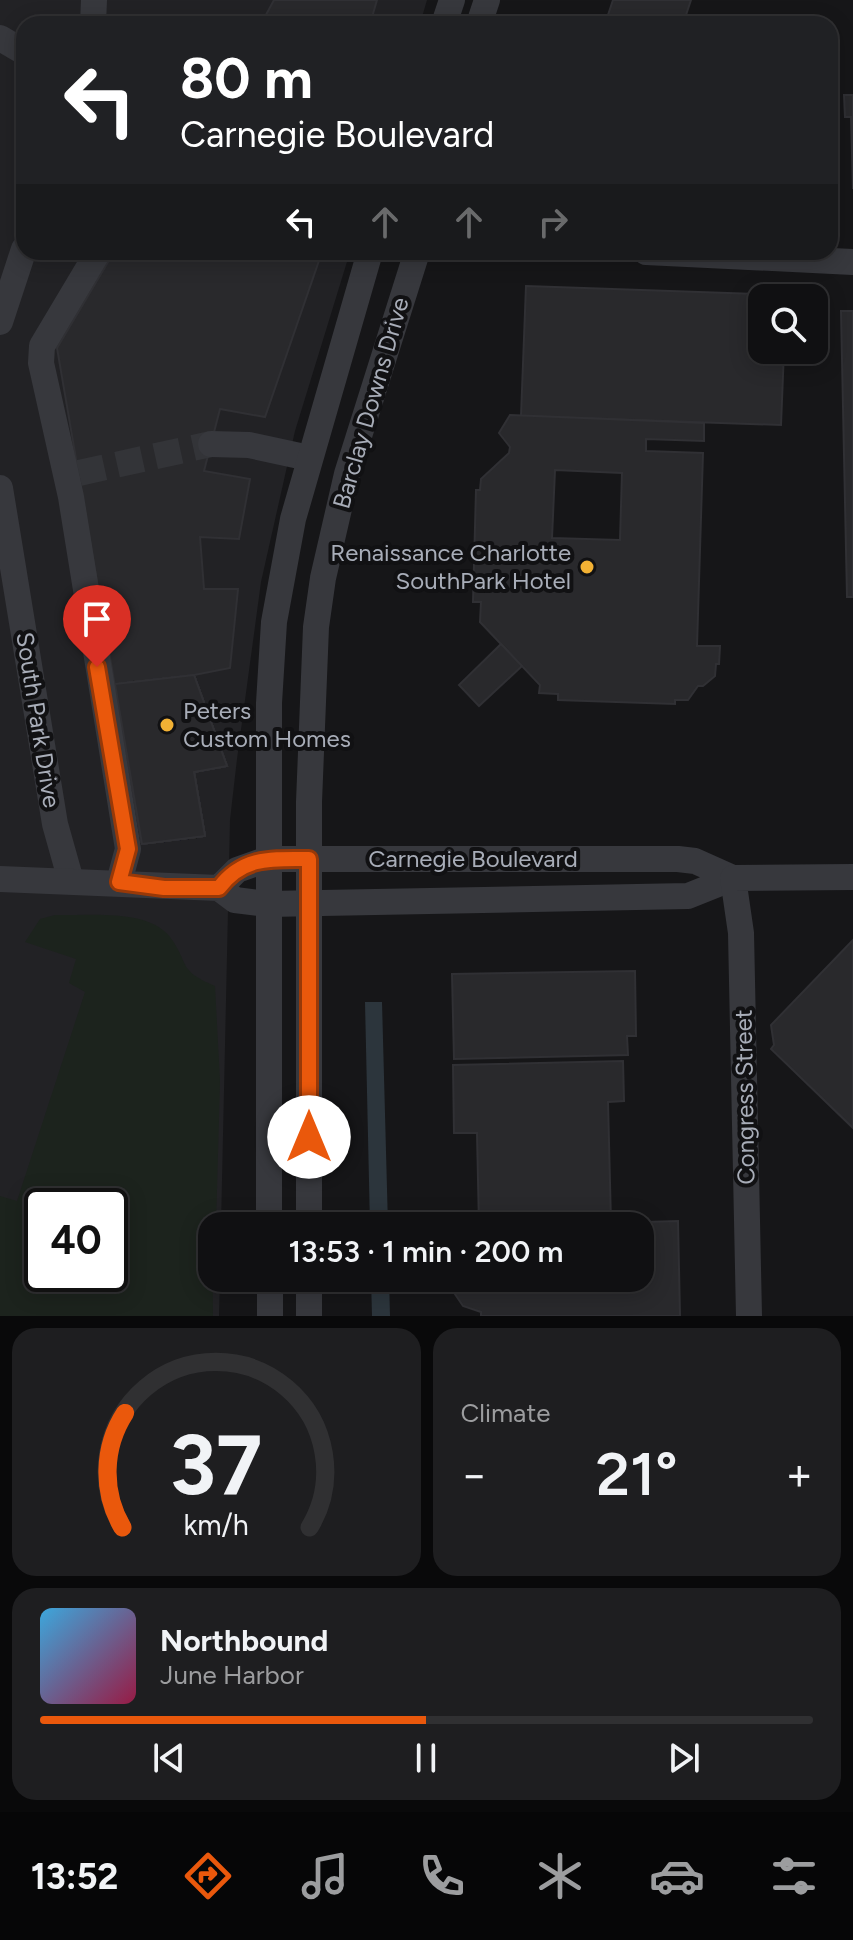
<!DOCTYPE html>
<meta charset="utf-8">
<style>
:root{--surface:#101012;--page:#1e1e20;--text:#f1f3f6;--muted:#9c9d9f;--line:#303032;--accent:#ea580c}
body{margin:0;font-family:Figtree,sans-serif;background:var(--page);color:var(--text);height:100vh;display:flex;flex-direction:column;font-size:30px;white-space:nowrap}
*{box-sizing:border-box;margin:0}
p{font-size:26px;color:var(--muted)}
.icon{flex:none;width:44px;height:44px;fill:none;stroke:currentColor;stroke-width:2;stroke-linecap:round;stroke-linejoin:round}
.map{position:relative;height:1316px;overflow:hidden}
.sheet{display:flex;flex-direction:column;gap:12px;padding:12px;background:#09090a;flex:1}
.sheet>*{flex:none}
.top-card{position:absolute;left:16px;top:16px;width:822px;height:244px;border-radius:24px;box-shadow:0 4px 20px #0003,0 0 0 2px var(--line);background:#202124;color:#fff;overflow:hidden}
.buttons{position:absolute;left:748px;top:284px;display:grid;gap:16px}
.buttons a{display:grid;place-items:center;width:80px;height:80px;border-radius:16px;background:var(--surface);box-shadow:0 4px 20px #0003,0 0 0 2px var(--line);font-size:40px}
.speed{position:absolute;left:24px;top:1188px;display:flex;gap:16px;font-size:40px;font-weight:700;text-align:center}
.speed>*{display:grid;place-content:center;width:104px;height:104px;border-radius:50%;background:var(--surface);box-shadow:0 4px 20px #0003,0 0 0 2px var(--line);line-height:1}
.speed .limit{border:4px solid #111;border-radius:12px;background:#fff;color:#111}
.pin{position:absolute;display:grid;place-items:center;width:68px;height:68px;color:#fff;margin:-82px -34px;border-radius:50% 50% 50% 0;rotate:-45deg;box-shadow:0 0 8px #0007}
.pin .icon{rotate:45deg}
.me{position:absolute;width:88px;margin:-44px;rotate:0deg;stroke-linejoin:round;filter:drop-shadow(0 0 6px #0008)}
.turn{display:flex;align-items:center;gap:28px;height:168px;padding:0 32px;font-size:36px}
.turn .icon{width:104px;height:104px;stroke-width:2.5}
.turn b{display:block;font-size:56px;line-height:68px}
.lanes{display:flex;align-items:center;height:76px;padding:0 32px;background:#0003;justify-content:center;gap:40px;direction:ltr}
.lanes .off{opacity:.35}
.big{font-size:60px;font-weight:600;line-height:1.1}
.sheet .widget{flex:1;display:flex;flex-direction:column;justify-content:center;gap:12px;min-width:0;padding:0 28px;border-radius:24px;background:var(--page)}
.sheet .dial{align-items:center;gap:0}
.dial svg{height:208px;overflow:visible;fill:none;stroke:var(--line);stroke-width:7;stroke-linecap:round;text-anchor:middle}
.dial text{fill:var(--text);stroke:none}
.song{display:flex;align-items:center;gap:24px}
.cover{width:96px;height:96px;border-radius:12px;background:linear-gradient(135deg,hsl(200 70% 55%),hsl(340 70% 35%))}
.played{height:8px;border-radius:4px;background:linear-gradient(90deg,var(--accent) 50%,var(--line) 50%)}
.keys{display:flex;justify-content:space-around;direction:ltr}
.heat{display:flex;justify-content:space-between;align-items:center;font-size:44px;direction:ltr}
.sheet .tiles{flex:1;display:grid;gap:12px;grid-template-columns:1fr 1fr}
.widget:last-child{grid-column:span 2}
.trip{position:absolute;left:198px;top:1212px;width:456px;height:80px;border-radius:24px;background:var(--surface);box-shadow:0 4px 20px #0003,0 0 0 2px var(--line);font-weight:600;line-height:80px;text-align:center}
.dock{display:flex;height:128px;justify-content:space-around;align-items:center;background:#060607;color:var(--muted)}
.dock .icon{width:56px;height:56px}
.dock .active{color:var(--accent)}
.dock b{font-size:36px;color:var(--text)}
.map>svg:first-child{display:block}
</style>
<div class="map">
<svg width="853" height="1316" viewBox="0 0 853 1316">
<rect width="100%" height="100%" fill="#161618"/>
<path fill="#222225" fill-rule="evenodd" d="M0 0H427L420 24H24V252H350L295 431 261 582 237 759 230 820 221 1226H212V1278H220L219 1316H0ZM42 1206H110V1274H42Z"/>
<path fill="#1c231d" fill-rule="evenodd" d="M55 915C87 916 148 908 170 937 190 964 177 970 215 986L220 1081 216 1226H212L213 1316H0V1196L17 1201 85 992 69 983 76 959 25 942 40 919ZM42 1206H110V1274H42Z"/>
<g fill="#2c353c">
<polygon points="365,1002 382,1002 388,1226 370,1226"/>
<polygon points="371,1278 389,1278 390,1316 372,1316"/>
</g>
<g fill="#29292c" stroke="#303034" stroke-width="2" fill-rule="evenodd">
<polygon points="274,0 377,0 370,24 261,24"/>
<polygon points="613,0 691,0 683,24 605,24"/>
<polygon points="844,95 853,95 853,189 851,117 845,117"/>
<polygon points="114,252 322,252 265,417 220,409 204,471 250,479 239,539 200,537 204,589 238,589 230,668 194,675 227,766 194,772 205,836 142,844 57,348"/>
<polygon points="526,286 786,295 785,298 762,298 762,350 784,350 781,425 521,416"/>
<polygon points="841,311 853,311 853,597 847,597"/>
<path d="M510 415 704 423V441L646 439V451L703 453 697 646H720L719 664H716L715 676 703 686H698L688 700H675V704L558 700V694L539 693 540 685 480 622 481 602H473L476 490H480L481 479 509 453 510 447 499 433ZM555 470 622 473 620 540 552 538Z"/>
<polygon points="501,644 522,666 479,706 459,685"/>
<polygon points="194,675 227,766 194,772 205,836 142,844 115,684"/>
<polygon points="194,675 227,766 194,772 205,836 142,844 115,684"/>
<polygon points="194,675 227,766 194,772 205,836 142,844 115,684"/>
<polygon points="194,675 227,766 194,772 205,836 142,844 115,684"/>
<polygon points="194,675 227,766 194,772 205,836 142,844 115,684"/>
<polygon points="853,940 853,1128 771,1049 774,1045 771,1025"/>
<polygon points="635,971 636,1036 627,1036 628,1055 454,1059 452,974"/>
<polygon points="623,1061 624,1101 608,1102 611,1223 678,1221 680,1316 481,1316 481,1312 463,1306 444,1278 640,1278 640,1226 479,1226 477,1133 454,1133 453,1065"/>
</g>
<g fill="none" stroke-linecap="round" stroke-linejoin="round">
<polyline stroke="#333438" stroke-width="26" stroke-dasharray="26 13" stroke-linecap="butt" points="79,473 211,444"/>
<g stroke="#37383d" stroke-width="26">
<polyline points="93,24 94,0"/>
<polyline points="444,24 452,0"/>
<polyline points="479,24 487,0"/>
<polyline points="0,38 24,52"/>
<polyline points="98,252 42,346 41,363 71,497 128,849 119,882"/>
<polyline points="646,252 853,262"/>
<polyline points="0,322 24,249"/>
<polyline points="211,444 249,445 309,458"/>
<polyline points="0,488 55,824 71,881"/>
<polyline points="0,879 219,888 235,900 268,904 688,896 733,878 695,861 678,859 268,859 237,870 219,888"/>
<polyline points="269,1226 269,703 274,622 293,519 370,252"/>
<polyline points="309,1226 309,802 316,627 323,578 347,474 417,252"/>
<polyline points="270,1278 270,1316"/>
<polyline points="309,1278 309,1316"/>
<polyline points="749,1316 741,933 733,878 853,877"/>
</g>
</g>
<g fill="none" stroke-linecap="round" stroke-linejoin="round">
<defs>
<path id="route" d="M97 667 128 849 119 882 164 888H219C243 856 272 859 309 859V1137"/>
</defs>
<use href="#route" stroke="#983908" stroke-width="20"/>
<use href="#route" stroke="#ea580c" stroke-width="14"/>
</g>
<g fill="#f2b134" stroke="#111113" stroke-width="3">
<circle cx="587" cy="567" r="8"/>
<circle cx="167" cy="725" r="8"/>
</g>
<g text-anchor="middle" stroke-width="8" stroke-linejoin="round" paint-order="stroke">
<g font-size="24" fill="#a8adb8" stroke="#111113">
<text transform="translate(371 403) rotate(-74)" y="8">Barclay Downs Drive</text>
<text transform="translate(38 720) rotate(81)" y="8">South Park Drive</text>
<text x="473" y="867">Carnegie Boulevard</text>
<text transform="translate(745 1097) rotate(-91)" y="8">Congress Street</text>
</g>
<g font-size="24" fill="#a8adb8" stroke="#111113" text-anchor="end">
<text x="571" y="561">Renaissance Charlotte<tspan x="571" dy="28">SouthPark Hotel</tspan></text>
<text x="183" y="719" text-anchor="start">Peters<tspan x="183" dy="28">Custom Homes</tspan></text>
</g>
</g>
</svg>
<div class="buttons">
<a><svg class="icon" aria-label="search" viewBox="0 0 24 24"><circle cx="10" cy="10" r="6"/><path d="M15 15l6 6"/></svg></a>
</div>
<div class="speed"><div class="limit">40</div></div>
<div class="pin" style="left:97px;top:667px;background:#d93025"><svg class="icon" aria-label="arrive" viewBox="0 0 24 24"><path d="M6 21V4h12l-3 4 3 4H6"/></svg></div>
<svg class="me" style="left:309px;top:1137px" viewBox="-20 -20 40 40"><circle r="19" fill="#fff"/><path d="M0-13L10 11 0 6-10 11z" fill="#ea580c"/></svg>
<div class="trip">13:53 · 1 min · 200 m</div>
<div class="top-card">
<div class="turn"><svg class="icon" aria-label="left" viewBox="0 0 24 24"><path d="M17 20v-9H6M10 6l-5 5 5 5"/></svg><div><b>80 m</b>Carnegie Boulevard</div></div>
<div class="lanes"><svg class="icon" aria-label="left" viewBox="0 0 24 24"><path d="M17 20v-9H6M10 6l-5 5 5 5"/></svg><svg class="icon off" aria-label="ahead" viewBox="0 0 24 24"><path d="M12 20V5M6 11l6-6 6 6"/></svg><svg class="icon off" aria-label="ahead" viewBox="0 0 24 24"><path d="M12 20V5M6 11l6-6 6 6"/></svg><svg class="icon off" aria-label="right" viewBox="0 0 24 24"><path d="M7 20v-9h11M14 6l5 5-5 5"/></svg></div>
</div>
</div>
<section class="sheet">
<div class="tiles">
<div class="widget dial"><svg viewBox="0 0 100 80">
<path d="M14 69A42 42 0 1 1 86 69"/>
<path d="M14 69A42 42 0 0 1 15 25" stroke="#ea580c"/>
<text x="50" y="56" font-size="32" font-weight="700">37</text>
<text x="50" y="72" font-size="11">km/h</text>
</svg></div>
<div class="widget"><p>Climate</p>
<div class="heat"><a>−</a><b class="big">21°</b><a>+</a></div>
</div>
<div class="widget">
<div class="song"><i class="cover"></i><div><b>Northbound</b><p>June Harbor</p></div></div>
<div class="played"></div>
<div class="keys"><svg class="icon" aria-label="previous" viewBox="0 0 24 24"><path d="M18 5L8 12l10 7zM5 5v14"/></svg><svg class="icon" aria-label="pause" viewBox="0 0 24 24"><path d="M8 5v14M16 5v14"/></svg><svg class="icon" aria-label="next" viewBox="0 0 24 24"><path d="M6 5l10 7-10 7zM19 5v14"/></svg></div>
</div>
</div>
</section>
<nav class="dock">
<b>13:52</b>
<svg class="icon active" aria-label="directions" viewBox="0 0 24 24"><path d="M12 3l9 9-9 9-9-9zM9 14v-3h6M13 9l2 2-2 2"/></svg>
<svg class="icon" aria-label="music" viewBox="0 0 24 24"><path d="M9 18V5l10-2v13"/><circle cx="6" cy="18" r="3"/><circle cx="16" cy="16" r="3"/></svg>
<svg class="icon" aria-label="phone" viewBox="0 0 24 24"><path d="M5 4h4l2 5-3 2q2 4 5 5l2-3 5 2v4C11 20 4 13 5 4z"/></svg>
<svg class="icon" aria-label="climate" viewBox="0 0 24 24"><path d="M12 3v18M4 7l16 10M4 17L20 7"/></svg>
<svg class="icon" aria-label="car" viewBox="0 0 24 24"><path d="M5 17H2v-5l4-1 3-4h7l3 4 3 1v5h-3M9 17h6M6 11h13"/><circle cx="7" cy="17" r="2"/><circle cx="17" cy="17" r="2"/></svg>
<svg class="icon" aria-label="filters" viewBox="0 0 24 24"><path d="M4 7h16M4 17h16"/><circle cx="9" cy="7" r="2"/><circle cx="15" cy="17" r="2"/></svg>
</nav>
